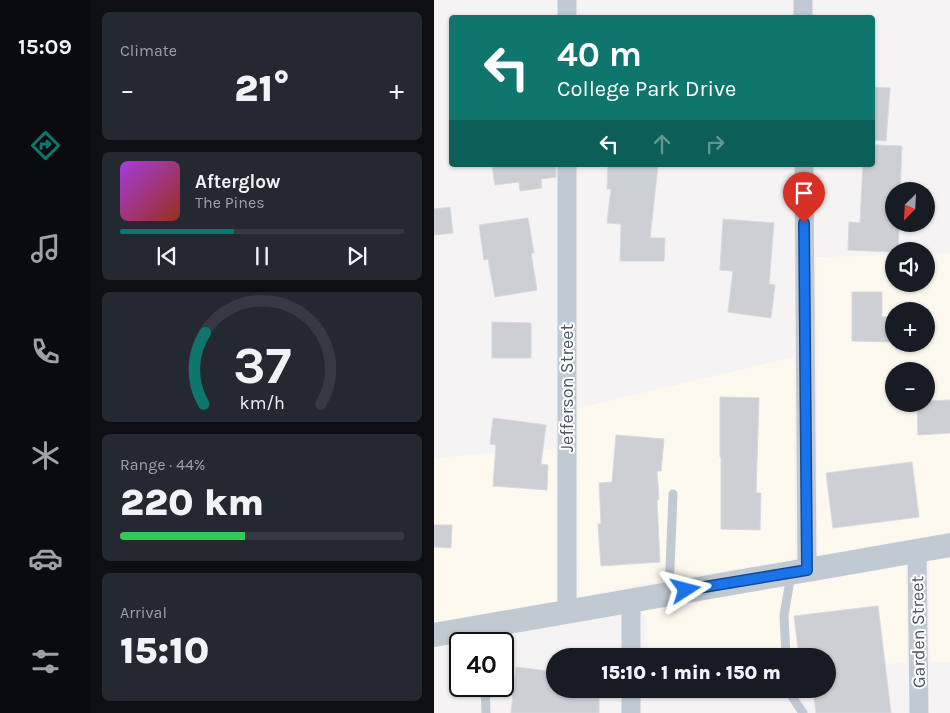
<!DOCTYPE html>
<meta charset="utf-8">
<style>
:root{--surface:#171b24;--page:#242831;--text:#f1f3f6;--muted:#9ea1a6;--line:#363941;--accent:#0f766e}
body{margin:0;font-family:Karla,sans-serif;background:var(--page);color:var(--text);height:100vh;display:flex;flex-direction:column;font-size:19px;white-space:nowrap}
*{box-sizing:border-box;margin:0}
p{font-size:16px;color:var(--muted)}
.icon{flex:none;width:28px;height:28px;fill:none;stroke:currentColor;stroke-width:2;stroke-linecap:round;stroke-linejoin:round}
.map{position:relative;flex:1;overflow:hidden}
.drawer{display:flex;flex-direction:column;gap:12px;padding:12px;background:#0d0f14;width:344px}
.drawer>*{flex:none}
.hud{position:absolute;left:15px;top:15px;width:426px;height:152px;border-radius:5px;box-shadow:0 1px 4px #0004;background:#0f766e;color:#fff;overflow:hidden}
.needle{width:32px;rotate:204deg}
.tools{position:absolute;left:451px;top:182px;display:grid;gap:10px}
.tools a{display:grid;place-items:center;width:50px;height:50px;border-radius:50%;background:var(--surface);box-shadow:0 1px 4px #0004;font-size:25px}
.speed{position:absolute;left:15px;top:632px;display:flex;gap:10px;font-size:25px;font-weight:700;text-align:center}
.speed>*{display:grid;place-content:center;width:65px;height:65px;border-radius:50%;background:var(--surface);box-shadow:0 1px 4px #0004;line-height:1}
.speed .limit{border:2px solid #111;border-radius:8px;background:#fff;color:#111}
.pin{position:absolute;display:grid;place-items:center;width:42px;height:42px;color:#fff;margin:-51px -21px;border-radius:50% 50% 50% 0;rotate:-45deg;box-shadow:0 0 5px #0007}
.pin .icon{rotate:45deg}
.me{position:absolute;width:55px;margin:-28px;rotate:81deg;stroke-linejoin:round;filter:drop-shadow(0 0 4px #0008)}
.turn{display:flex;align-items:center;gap:18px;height:105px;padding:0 25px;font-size:22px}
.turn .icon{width:65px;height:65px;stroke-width:2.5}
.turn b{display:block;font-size:35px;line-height:42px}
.lanes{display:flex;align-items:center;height:48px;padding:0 25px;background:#0003;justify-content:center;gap:25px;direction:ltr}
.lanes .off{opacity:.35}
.big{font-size:38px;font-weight:800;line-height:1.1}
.drawer .card{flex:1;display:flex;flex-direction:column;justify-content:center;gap:8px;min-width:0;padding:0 18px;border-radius:8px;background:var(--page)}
.drawer .dial{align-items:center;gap:0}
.dial svg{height:130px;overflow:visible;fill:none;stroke:var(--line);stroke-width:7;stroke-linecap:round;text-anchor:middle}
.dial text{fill:var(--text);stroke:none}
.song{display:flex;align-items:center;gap:15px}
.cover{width:60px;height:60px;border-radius:8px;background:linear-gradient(135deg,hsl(280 70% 55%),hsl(10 70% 35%))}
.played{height:5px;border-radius:2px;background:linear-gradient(90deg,var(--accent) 40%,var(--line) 40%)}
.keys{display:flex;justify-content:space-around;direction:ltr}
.heat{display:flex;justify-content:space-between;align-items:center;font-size:28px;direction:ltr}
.charge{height:8px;border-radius:4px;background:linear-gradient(90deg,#34c759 44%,var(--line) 0)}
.trip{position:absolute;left:112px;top:648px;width:290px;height:50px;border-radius:25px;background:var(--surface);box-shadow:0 1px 4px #0004;font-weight:800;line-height:50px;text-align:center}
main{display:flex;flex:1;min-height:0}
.tab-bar{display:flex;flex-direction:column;width:90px;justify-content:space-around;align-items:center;background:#090b0e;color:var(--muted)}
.tab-bar .icon{width:35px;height:35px}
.tab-bar .active{color:var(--accent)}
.tab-bar b{font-size:22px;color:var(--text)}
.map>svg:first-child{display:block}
</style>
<main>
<nav class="tab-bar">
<b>15:09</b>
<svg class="icon active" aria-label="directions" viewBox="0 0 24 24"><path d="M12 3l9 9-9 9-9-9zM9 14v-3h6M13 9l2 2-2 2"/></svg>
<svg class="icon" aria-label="music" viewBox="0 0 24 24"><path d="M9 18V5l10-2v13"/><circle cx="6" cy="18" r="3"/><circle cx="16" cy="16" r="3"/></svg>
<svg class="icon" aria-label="phone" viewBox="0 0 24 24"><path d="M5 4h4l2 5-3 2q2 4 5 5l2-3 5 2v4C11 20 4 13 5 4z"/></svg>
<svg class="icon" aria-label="climate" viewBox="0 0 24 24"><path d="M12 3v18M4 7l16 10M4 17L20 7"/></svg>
<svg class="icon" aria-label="car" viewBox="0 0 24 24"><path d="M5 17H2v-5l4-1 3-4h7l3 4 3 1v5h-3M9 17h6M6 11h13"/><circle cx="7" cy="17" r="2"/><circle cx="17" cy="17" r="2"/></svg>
<svg class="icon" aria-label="filters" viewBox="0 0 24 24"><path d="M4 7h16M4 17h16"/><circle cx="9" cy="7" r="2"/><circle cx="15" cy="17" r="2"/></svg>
</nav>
<section class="drawer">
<div class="card"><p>Climate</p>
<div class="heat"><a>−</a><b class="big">21°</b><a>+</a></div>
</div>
<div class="card">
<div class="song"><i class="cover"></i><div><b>Afterglow</b><p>The Pines</p></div></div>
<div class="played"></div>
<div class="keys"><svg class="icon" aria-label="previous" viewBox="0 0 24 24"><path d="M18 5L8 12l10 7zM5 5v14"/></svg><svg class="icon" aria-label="pause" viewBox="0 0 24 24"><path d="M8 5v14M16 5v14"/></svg><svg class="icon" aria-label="next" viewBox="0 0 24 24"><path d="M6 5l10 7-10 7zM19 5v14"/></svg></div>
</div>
<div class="card dial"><svg viewBox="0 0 100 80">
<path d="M14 69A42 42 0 1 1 86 69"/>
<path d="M14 69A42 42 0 0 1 15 25" stroke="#0f766e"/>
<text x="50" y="56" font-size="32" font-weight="700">37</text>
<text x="50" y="72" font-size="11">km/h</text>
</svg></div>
<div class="card"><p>Range · 44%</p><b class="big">220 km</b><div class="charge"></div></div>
<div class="card"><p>Arrival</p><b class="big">15:10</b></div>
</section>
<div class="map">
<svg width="517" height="713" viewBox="0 0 517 713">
<rect width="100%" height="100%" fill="#f5f3f3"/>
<g fill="#fdf9ef" fill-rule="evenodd">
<path d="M516 253V532L384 556 382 257 460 255V284H492L493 254ZM460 311H492V344H460ZM460 371H492V404H460Z"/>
<polygon points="360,357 361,559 186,588 145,598 144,408"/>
<polygon points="122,448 122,602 0,623 0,458"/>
<polygon points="516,557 516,662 496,662 495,561"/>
<polygon points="472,565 473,663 394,666 394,656 215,656 212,615 208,615 208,610 384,581"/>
</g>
<g fill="#cdcfd5" stroke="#d7d9de">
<polygon points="439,87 456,88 452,141 439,140"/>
<polygon points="439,145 468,146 466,191 460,191 460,224 465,224 464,251 460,252 414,250 415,222 426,223 429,165 439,165"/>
<polygon points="58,165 122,165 122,177 107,179 108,188 86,191 85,182 61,185"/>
<polygon points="174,165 224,165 216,238 231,238 230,261 186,261 187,224 173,223 177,189 173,189"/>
<polygon points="16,207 19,233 0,235 0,209"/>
<polygon points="94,218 100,253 97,253 103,290 61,297 54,259 50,260 45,225"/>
<polygon points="289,219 340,223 335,284 341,285 337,318 294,312 299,271 286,270"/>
<polygon points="418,292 448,292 448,317 460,317 460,342 418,341"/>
<polygon points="58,322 97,323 97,358 58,358"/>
<polygon points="286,397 325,398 322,493 327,493 326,530 287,529 287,457 286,457"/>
<polygon points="517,400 517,433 484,435 483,404 492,404 492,401"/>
<polygon points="59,418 112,425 107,464 114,465 113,490 59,486 62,445 56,444"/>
<polygon points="182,435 230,439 227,471 223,471 225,500 223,500 226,562 167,566 164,524 167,524 165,483 178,482"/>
<polygon points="478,462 485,517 399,528 392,473"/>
<polygon points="0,525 18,525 17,548 0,547"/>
<polygon points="444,606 457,713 382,713 379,689 394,689 394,656 365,656 360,616"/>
<polygon points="82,667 121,672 119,689 165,689 165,713 77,713"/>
</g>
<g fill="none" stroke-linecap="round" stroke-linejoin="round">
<g stroke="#c1cad2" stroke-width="9">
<polyline points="235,593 239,494"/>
<polyline points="48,627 49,644"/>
<polyline points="352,656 350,615 357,575"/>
<polyline points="51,686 52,713"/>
<polyline points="356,689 357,695 369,713"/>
</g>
<g stroke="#c1cad2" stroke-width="19">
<polyline points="133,0 133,18"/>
<polyline points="369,0 369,18"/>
<polyline points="133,165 133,612"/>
<polyline points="370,165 373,570"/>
<polyline points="483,551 485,713"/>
<polyline points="197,656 197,599"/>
<polyline points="197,713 197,689"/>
</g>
<polyline stroke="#c1cad2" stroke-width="24" points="0,635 517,545"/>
</g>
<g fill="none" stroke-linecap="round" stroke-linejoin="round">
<defs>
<polyline id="route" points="252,590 373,570 370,223"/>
</defs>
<use href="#route" stroke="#114b97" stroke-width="12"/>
<use href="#route" stroke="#1a73e8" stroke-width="9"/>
</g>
<g text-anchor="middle" stroke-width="4" stroke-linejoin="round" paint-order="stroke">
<g font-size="18" fill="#4a5661" stroke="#fff">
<text transform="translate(133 388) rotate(-90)" y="6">Jefferson Street</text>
<text transform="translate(484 632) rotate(-91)" y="6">Garden Street</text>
</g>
</g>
</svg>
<div class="tools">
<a><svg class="needle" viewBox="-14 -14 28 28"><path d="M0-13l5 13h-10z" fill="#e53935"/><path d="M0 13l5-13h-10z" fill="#9ea1a6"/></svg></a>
<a><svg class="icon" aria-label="sound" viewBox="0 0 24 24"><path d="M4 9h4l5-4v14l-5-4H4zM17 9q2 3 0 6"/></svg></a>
<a>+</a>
<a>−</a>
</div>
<div class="speed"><div class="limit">40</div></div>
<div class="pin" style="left:370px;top:223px;background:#d93025"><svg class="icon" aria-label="arrive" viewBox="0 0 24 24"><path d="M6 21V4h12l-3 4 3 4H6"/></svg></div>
<svg class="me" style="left:252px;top:590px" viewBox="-20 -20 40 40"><path d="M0-17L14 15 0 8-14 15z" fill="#1a73e8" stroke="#fff" stroke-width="4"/></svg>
<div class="trip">15:10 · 1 min · 150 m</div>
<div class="hud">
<div class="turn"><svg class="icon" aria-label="left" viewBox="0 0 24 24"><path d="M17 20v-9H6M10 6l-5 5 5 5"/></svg><div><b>40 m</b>College Park Drive</div></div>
<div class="lanes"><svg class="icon" aria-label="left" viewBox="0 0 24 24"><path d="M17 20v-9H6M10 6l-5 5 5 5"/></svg><svg class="icon off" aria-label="ahead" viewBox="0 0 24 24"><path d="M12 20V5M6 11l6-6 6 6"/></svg><svg class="icon off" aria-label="right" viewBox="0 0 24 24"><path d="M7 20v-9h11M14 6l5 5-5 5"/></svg></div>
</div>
</div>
</main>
